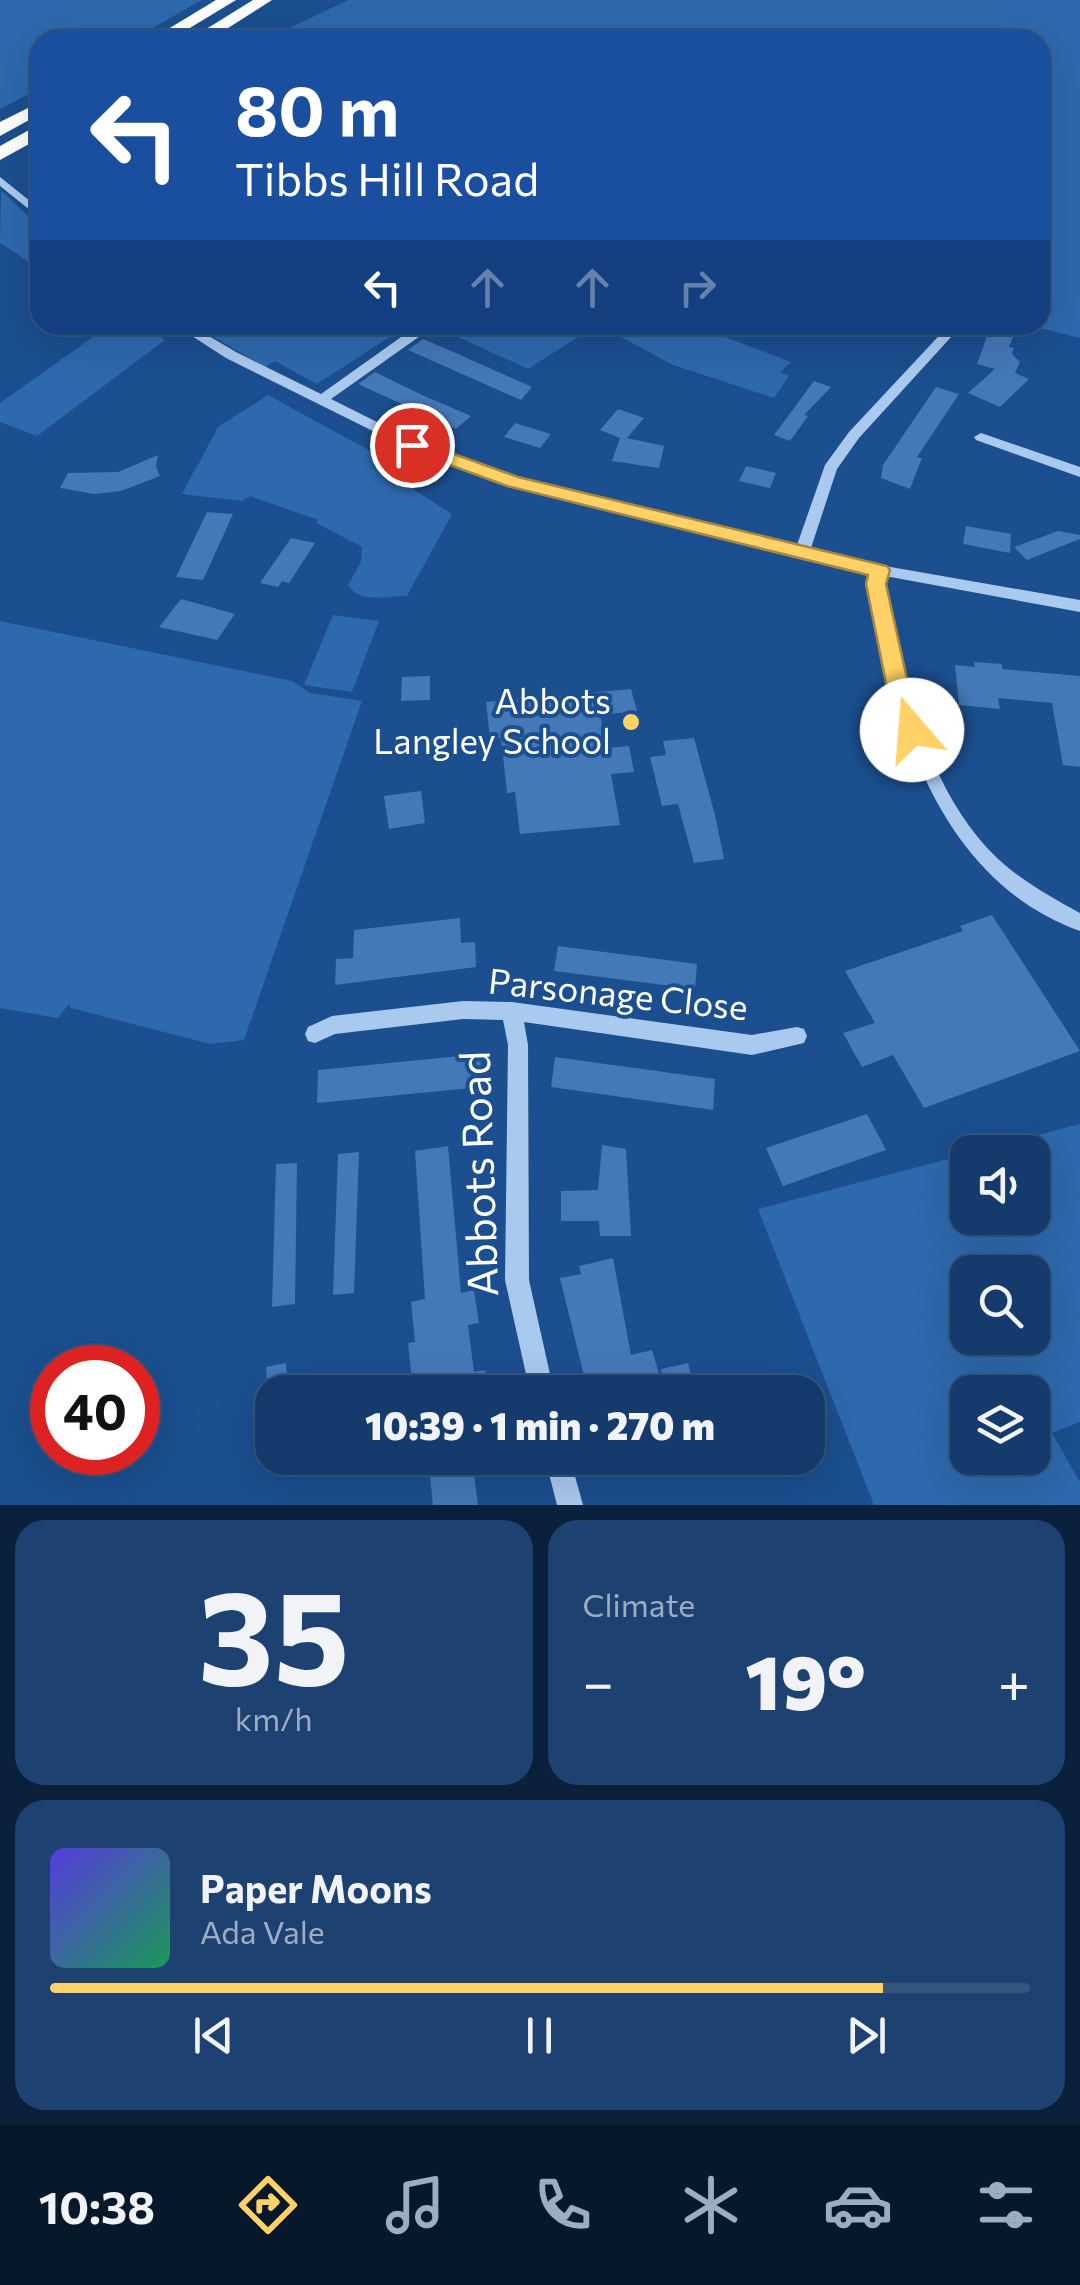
<!DOCTYPE html>
<meta charset="utf-8">
<style>
:root{--surface:#143b6b;--page:#1d4271;--text:#f1f3f6;--muted:#9dadc1;--line:#33557e;--accent:#ffd166}
body{margin:0;font-family:Commissioner,sans-serif;background:var(--page);color:var(--text);height:100vh;display:flex;flex-direction:column;font-size:38px;white-space:nowrap}
*{box-sizing:border-box;margin:0}
p{font-size:32px;color:var(--muted)}
.icon{flex:none;width:55px;height:55px;fill:none;stroke:currentColor;stroke-width:2;stroke-linecap:round;stroke-linejoin:round}
.map{position:relative;height:1505px;overflow:hidden}
.details{display:flex;flex-direction:column;gap:15px;padding:15px;background:#0b203b;flex:1}
.details>*{flex:none}
.hud{position:absolute;left:30px;top:30px;width:1020px;height:305px;border-radius:30px;box-shadow:0 10px 40px #0002,0 0 0 2px var(--line);background:#1a4fa0;color:#fff;overflow:hidden}
.buttons{position:absolute;left:950px;top:1135px;display:grid;gap:20px}
.buttons a{display:grid;place-items:center;width:100px;height:100px;border-radius:20px;background:var(--surface);box-shadow:0 10px 40px #0002,0 0 0 2px var(--line);font-size:50px}
.speed{position:absolute;left:30px;top:1345px;display:flex;gap:20px;font-size:50px;font-weight:700;text-align:center}
.speed>*{display:grid;place-content:center;width:130px;height:130px;border-radius:50%;background:var(--surface);box-shadow:0 10px 40px #0002,0 0 0 2px var(--line);line-height:1}
.speed .limit{border:15px solid #d22;background:#fff;color:#111}
.pin{position:absolute;display:grid;place-items:center;width:85px;height:85px;color:#fff;margin:-42px;border:5px solid #fff;border-radius:50%;box-shadow:0 2px 10px #0007}
.me{position:absolute;width:110px;margin:-55px;rotate:342deg;stroke-linejoin:round;filter:drop-shadow(0 0 8px #0008)}
.turn{display:flex;align-items:center;gap:35px;height:210px;padding:0 40px;font-size:45px}
.turn .icon{width:130px;height:130px;stroke-width:2.5}
.turn b{display:block;font-size:70px;line-height:85px}
.lanes{display:flex;align-items:center;height:95px;padding:0 40px;background:#0003;justify-content:center;gap:50px;direction:ltr}
.lanes .off{opacity:.35}
.big{font-size:75px;font-weight:800;line-height:1.1}
.details .card{flex:1;display:flex;flex-direction:column;justify-content:center;gap:15px;min-width:0;padding:0 35px;border-radius:30px;background:var(--page)}
.details .dial{align-items:center;gap:0}
.dial b{font-size:130px;line-height:1}
.song{display:flex;align-items:center;gap:30px}
.cover{width:120px;height:120px;border-radius:15px;background:linear-gradient(135deg,hsl(250 70% 55%),hsl(150 70% 35%))}
.played{height:10px;border-radius:5px;background:linear-gradient(90deg,var(--accent) 85%,var(--line) 85%)}
.keys{display:flex;justify-content:space-around;direction:ltr}
.heat{display:flex;justify-content:space-between;align-items:center;font-size:55px;direction:ltr}
.details .tiles{flex:1;display:grid;gap:15px;grid-template-columns:1fr 1fr}
.card:last-child{grid-column:span 2}
.trip{position:absolute;left:255px;top:1375px;width:570px;height:100px;border-radius:30px;background:var(--surface);box-shadow:0 10px 40px #0002,0 0 0 2px var(--line);font-weight:800;line-height:100px;text-align:center}
.tab-bar{display:flex;height:160px;justify-content:space-around;align-items:center;background:#08182b;color:var(--muted)}
.tab-bar .icon{width:70px;height:70px}
.tab-bar .current{color:var(--accent)}
.tab-bar b{font-size:45px;color:var(--text)}
.map>svg:first-child{display:block}
</style>
<div class="map">
<svg width="1080" height="1505" viewBox="0 0 1080 1505">
<rect width="100%" height="100%" fill="#1b4f8f"/>
<g fill="#2e69ad" fill-rule="evenodd">
<polygon points="0,0 202,0 131,40 40,40 40,88 0,109"/>
<polygon points="348,0 1080,0 1080,338 1028,325 1040,325 1040,40 265,40"/>
<polygon points="1,190 40,228 40,269 0,243"/>
<polygon points="110,325 144,325 165,340 37,436 0,422 0,403"/>
<polygon points="193,325 408,325 317,384 275,361 265,367"/>
<polygon points="432,325 597,325 528,369"/>
<polygon points="599,325 725,325 717,334 791,362 780,372 789,376 774,398 673,365"/>
<path d="M268 395 394 464 416 491 452 514 407 596C387 596 359 604 348 585L361 562 362 547 316 523 318 520 250 496 242 501 182 494 218 427Z"/>
<polygon points="333,615 379,621 352,692 304,685"/>
<polygon points="0,621 292,681 310,693 362,701 244,1040 210,1044 71,1008 69,1004 58,1018 0,1008"/>
<path d="M1080 1124V1422L1052 1433 1080 1482V1505H874L758 1209 967 1154 968 1218H1032V1152H973ZM968 1272H1032V1338H968ZM968 1392H1032V1458H968Z"/>
</g>
<g fill="#4478b7">
<polygon points="991,325 1018,325 1009,347 1014,348 1012,354 1020,362 1015,373 1029,379 1000,407 968,393 995,369 977,364"/>
<polygon points="423,339 458,354 532,387 521,400 408,350"/>
<polygon points="375,372 424,396 471,416 456,429 358,384"/>
<polygon points="814,381 831,387 804,415 808,416 790,441 774,435"/>
<polygon points="936,387 959,394 917,457 922,458 910,489 881,478 883,465"/>
<polygon points="618,409 644,418 627,438 664,446 659,468 612,461 620,438 600,430"/>
<polygon points="515,423 551,434 540,448 504,437"/>
<polygon points="158,455 156,467 160,476 121,491 94,494 60,488 68,473 118,472"/>
<polygon points="746,466 776,473 770,488 739,481"/>
<polygon points="207,512 233,514 203,580 176,577"/>
<polygon points="966,526 1011,534 1010,553 963,544"/>
<polygon points="1058,531 1080,535 1080,539 1027,560 1014,547"/>
<polygon points="291,538 315,543 289,583 282,581 278,587 260,583"/>
<polygon points="181,599 235,614 217,640 159,627"/>
<polygon points="974,662 1002,664 1002,669 1080,676 1080,767 1063,765 1052,703 998,698 1000,709 959,705 955,665 975,667"/>
<polygon points="430,676 430,700 401,701 402,677"/>
<polygon points="631,689 637,711 600,715 607,748 629,746 634,772 611,774 620,825 520,834 515,792 507,793 501,738 490,739 486,702"/>
<polygon points="694,738 715,815 724,859 694,863 678,804 662,806 650,757 666,755 663,741"/>
<polygon points="421,791 425,823 389,829 384,796"/>
<polygon points="992,915 1080,1051 924,1108 893,1055 862,1067 843,1033 875,1023 845,971 963,931 960,926"/>
<polygon points="460,918 461,943 475,942 476,967 335,985 336,959 353,958 354,930"/>
<polygon points="558,946 697,964 695,989 554,971"/>
<polygon points="480,1054 482,1087 317,1103 318,1070"/>
<polygon points="555,1057 715,1079 713,1110 551,1087"/>
<polygon points="867,1114 886,1150 783,1186 766,1148"/>
<polygon points="602,1145 626,1149 631,1236 600,1236 599,1221 561,1221 561,1191 598,1190"/>
<polygon points="448,1146 461,1293 474,1290 479,1323 468,1325 474,1372 485,1370 488,1392 425,1392 424,1379 412,1381 408,1343 415,1342 411,1302 425,1299 415,1151"/>
<polygon points="359,1152 354,1293 333,1295 338,1154"/>
<polygon points="297,1163 295,1304 272,1307 276,1164"/>
<polygon points="613,1258 631,1355 652,1350 660,1377 630,1384 631,1388 612,1392 588,1392 560,1278 581,1274 579,1266"/>
<polygon points="286,1363 288,1392 268,1392 266,1367"/>
<polygon points="688,1363 695,1392 666,1392 661,1369"/>
<polygon points="428,1458 472,1458 478,1505 433,1505"/>
</g>
<g fill="none" stroke-linecap="round" stroke-linejoin="round">
<g fill="#a9c9ee" fill-rule="evenodd">
<polygon points="0,177 40,209 40,218 0,186"/>
<path d="M175 325H190L236 352 321 394 418 325H431L430 329 331 399 417 442 517 477 797 545 825 465 849 432 949 325H962L859 438 837 469 811 548 879 565 1080 600V612L885 576 884 584C905 679 924 787 997 858 1022 881 1051 897 1080 913V931C961 888 911 770 884 656 878 631 865 598 871 573L508 484 407 448 226 358Z"/>
<polygon points="981,433 1080,467 1080,477 976,440 974,437"/>
<polygon points="463,1001 512,1002 752,1035 797,1027 804,1029 807,1036 804,1043 752,1055 524,1022 528,1045 529,1280 554,1392 530,1392 505,1280 508,1045 503,1020 463,1019 335,1034 315,1043 308,1041 305,1034 308,1027 332,1016"/>
<polygon points="545,1458 570,1458 583,1505 557,1505"/>
</g>
<g fill="#fff" fill-rule="evenodd">
<polygon points="216,0 236,0 170,40 150,40"/>
<polygon points="253,0 272,0 217,35 203,31"/>
<polygon points="40,102 40,114 0,136 0,122"/>
<polygon points="40,124 40,138 0,160 0,146"/>
</g>
</g>
<polygon fill="#ffd166" stroke="#a68842" stroke-width="2.5" points="412,439 518,477 887,566 890,570 886,584 909,688 923,730 920,736 904,736 887,688 866,584 868,575 507,486 406,449 406,441"/>
<circle fill="#ffd166" stroke="#1b4f8f" stroke-width="4" cx="631" cy="722" r="10"/>
<g text-anchor="middle" stroke-width="8" stroke-linejoin="round" paint-order="stroke">
<g font-size="35" fill="#fff" stroke="#1b4f8f" text-anchor="end">
<text x="611" y="714">Abbots<tspan x="611" dy="40">Langley School</tspan></text>
</g>
<g font-size="35" fill="#fff" stroke="#1b4f8f">
<text transform="translate(618 995) rotate(6)" y="12">Parsonage Close</text>
</g>
<g font-size="42" fill="#fff" stroke="#1b4f8f">
<text transform="translate(479 1174) rotate(-92)" y="15">Abbots Road</text>
</g>
</g>
</svg>
<div class="buttons">
<a><svg class="icon" aria-label="sound" viewBox="0 0 24 24"><path d="M4 9h4l5-4v14l-5-4H4zM17 9q2 3 0 6"/></svg></a>
<a><svg class="icon" aria-label="search" viewBox="0 0 24 24"><circle cx="10" cy="10" r="6"/><path d="M15 15l6 6"/></svg></a>
<a><svg class="icon" aria-label="layers" viewBox="0 0 24 24"><path d="M12 4l9 5-9 5-9-5zM3 14l9 5 9-5"/></svg></a>
</div>
<div class="speed"><div class="limit">40</div></div>
<div class="pin" style="left:412px;top:445px;background:#d93025"><svg class="icon" aria-label="arrive" viewBox="0 0 24 24"><path d="M6 21V4h12l-3 4 3 4H6"/></svg></div>
<svg class="me" style="left:912px;top:730px" viewBox="-20 -20 40 40"><circle r="19" fill="#fff"/><path d="M0-13L10 11 0 6-10 11z" fill="#ffd166"/></svg>
<div class="trip">10:39 · 1 min · 270 m</div>
<div class="hud">
<div class="turn"><svg class="icon" aria-label="left" viewBox="0 0 24 24"><path d="M17 20v-9H6M10 6l-5 5 5 5"/></svg><div><b>80 m</b>Tibbs Hill Road</div></div>
<div class="lanes"><svg class="icon" aria-label="left" viewBox="0 0 24 24"><path d="M17 20v-9H6M10 6l-5 5 5 5"/></svg><svg class="icon off" aria-label="ahead" viewBox="0 0 24 24"><path d="M12 20V5M6 11l6-6 6 6"/></svg><svg class="icon off" aria-label="ahead" viewBox="0 0 24 24"><path d="M12 20V5M6 11l6-6 6 6"/></svg><svg class="icon off" aria-label="right" viewBox="0 0 24 24"><path d="M7 20v-9h11M14 6l5 5-5 5"/></svg></div>
</div>
</div>
<section class="details">
<div class="tiles">
<div class="card dial"><b>35</b><p>km/h</p></div>
<div class="card"><p>Climate</p>
<div class="heat"><a>−</a><b class="big">19°</b><a>+</a></div>
</div>
<div class="card">
<div class="song"><i class="cover"></i><div><b>Paper Moons</b><p>Ada Vale</p></div></div>
<div class="played"></div>
<div class="keys"><svg class="icon" aria-label="previous" viewBox="0 0 24 24"><path d="M18 5L8 12l10 7zM5 5v14"/></svg><svg class="icon" aria-label="pause" viewBox="0 0 24 24"><path d="M8 5v14M16 5v14"/></svg><svg class="icon" aria-label="next" viewBox="0 0 24 24"><path d="M6 5l10 7-10 7zM19 5v14"/></svg></div>
</div>
</div>
</section>
<nav class="tab-bar">
<b>10:38</b>
<svg class="icon current" aria-label="directions" viewBox="0 0 24 24"><path d="M12 3l9 9-9 9-9-9zM9 14v-3h6M13 9l2 2-2 2"/></svg>
<svg class="icon" aria-label="music" viewBox="0 0 24 24"><path d="M9 18V5l10-2v13"/><circle cx="6" cy="18" r="3"/><circle cx="16" cy="16" r="3"/></svg>
<svg class="icon" aria-label="phone" viewBox="0 0 24 24"><path d="M5 4h4l2 5-3 2q2 4 5 5l2-3 5 2v4C11 20 4 13 5 4z"/></svg>
<svg class="icon" aria-label="climate" viewBox="0 0 24 24"><path d="M12 3v18M4 7l16 10M4 17L20 7"/></svg>
<svg class="icon" aria-label="car" viewBox="0 0 24 24"><path d="M5 17H2v-5l4-1 3-4h7l3 4 3 1v5h-3M9 17h6M6 11h13"/><circle cx="7" cy="17" r="2"/><circle cx="17" cy="17" r="2"/></svg>
<svg class="icon" aria-label="filters" viewBox="0 0 24 24"><path d="M4 7h16M4 17h16"/><circle cx="9" cy="7" r="2"/><circle cx="15" cy="17" r="2"/></svg>
</nav>
